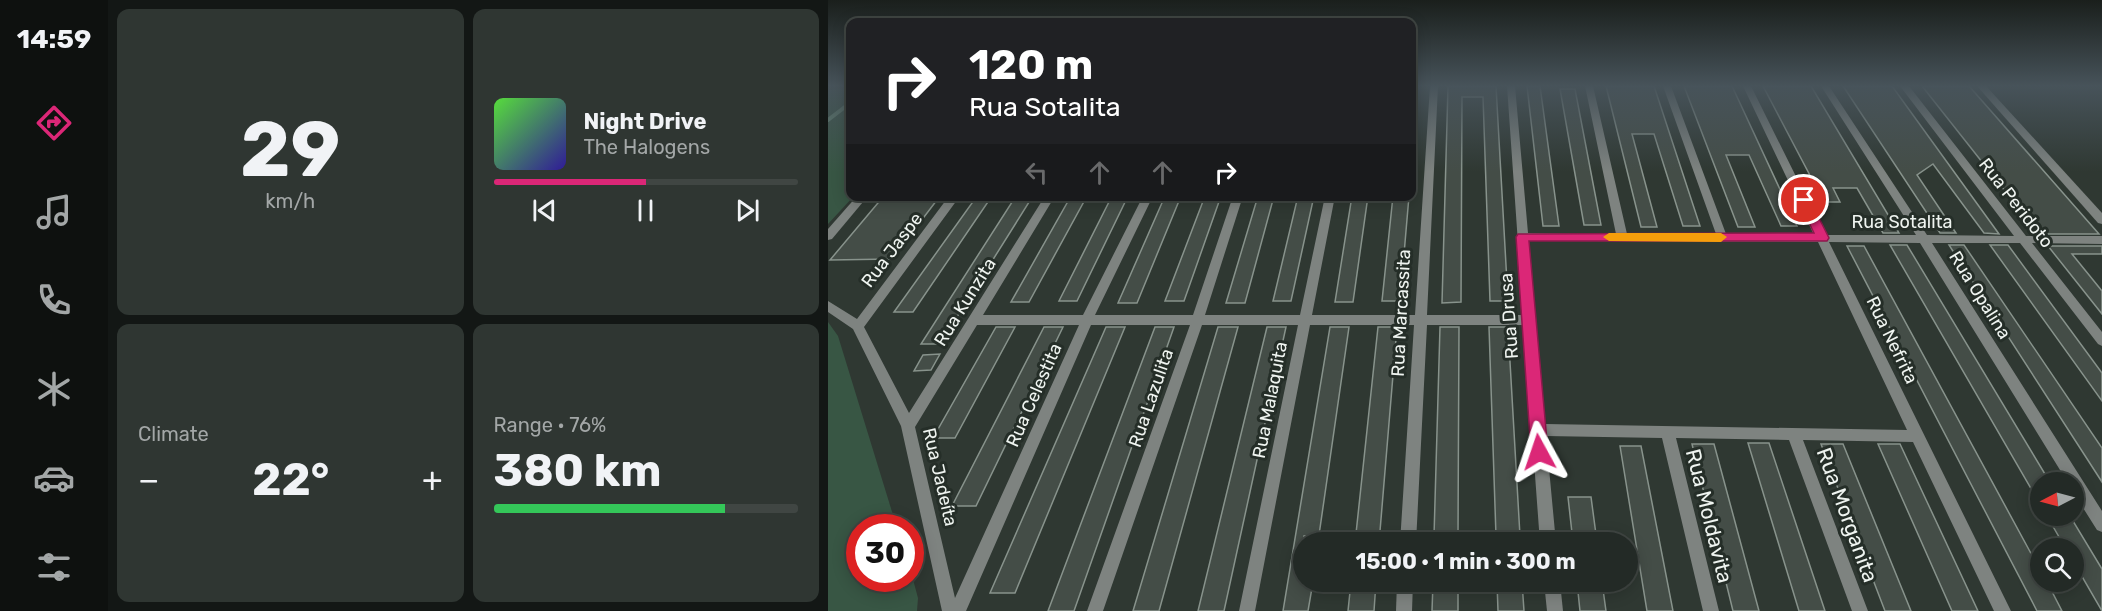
<!DOCTYPE html>
<meta charset="utf-8">
<style>
:root{--surface:#232a26;--page:#2f3632;--text:#f1f3f6;--muted:#a3a7a7;--line:#404643;--accent:#db2777}
body{margin:0;font-family:Rubik,sans-serif;background:var(--page);color:var(--text);height:100vh;display:flex;flex-direction:column;font-size:22px;white-space:nowrap}
*{box-sizing:border-box;margin:0}
p{font-size:20px;color:var(--muted)}
.icon{flex:none;width:33px;height:33px;fill:none;stroke:currentColor;stroke-width:2;stroke-linecap:round;stroke-linejoin:round}
.map{position:relative;flex:1;overflow:hidden}
.details{display:flex;flex-direction:column;gap:9px;padding:9px;background:#131715;width:720px}
.details>*{flex:none}
.banner{position:absolute;left:18px;top:18px;width:570px;height:183px;border-radius:12px;box-shadow:0 3px 15px #0003,0 0 0 2px var(--line);background:#202124;color:#fff;overflow:hidden}
.needle{width:39px;rotate:264deg}
.buttons{position:absolute;left:1202px;top:472px;display:grid;gap:12px}
.buttons a{display:grid;place-items:center;width:54px;height:54px;border-radius:50%;background:var(--surface);box-shadow:0 3px 15px #0003,0 0 0 2px var(--line);font-size:30px}
.speed{position:absolute;left:18px;top:514px;display:flex;gap:12px;font-size:30px;font-weight:700;text-align:center}
.speed>*{display:grid;place-content:center;width:78px;height:78px;border-radius:50%;background:var(--surface);box-shadow:0 3px 15px #0003,0 0 0 2px var(--line);line-height:1}
.speed .limit{border:9px solid #d22;background:#fff;color:#111}
.pin{position:absolute;display:grid;place-items:center;width:51px;height:51px;color:#fff;margin:-26px;border:3px solid #fff;border-radius:50%;box-shadow:0 2px 6px #0007}
.me{position:absolute;width:66px;margin:-33px;rotate:355deg;stroke-linejoin:round;filter:drop-shadow(0 0 4px #0008)}
.turn{display:flex;align-items:center;gap:21px;height:126px;padding:0 24px;font-size:27px}
.turn .icon{width:78px;height:78px;stroke-width:2.5}
.turn b{display:block;font-size:42px;line-height:51px}
.lanes{display:flex;align-items:center;height:57px;padding:0 24px;background:#0003;justify-content:center;gap:30px;direction:ltr}
.lanes .off{opacity:.35}
.big{font-size:45px;font-weight:700;line-height:1.1}
.details .widget{flex:1;display:flex;flex-direction:column;justify-content:center;gap:9px;min-width:0;padding:0 21px;border-radius:12px;background:var(--page)}
.details .dial{align-items:center;gap:0}
.dial b{font-size:78px;line-height:1}
.song{display:flex;align-items:center;gap:18px}
.cover{width:72px;height:72px;border-radius:9px;background:linear-gradient(135deg,hsl(110 70% 55%),hsl(250 70% 35%))}
.played{height:6px;border-radius:3px;background:linear-gradient(90deg,var(--accent) 50%,var(--line) 50%)}
.keys{display:flex;justify-content:space-around;direction:ltr}
.heat{display:flex;justify-content:space-between;align-items:center;font-size:33px;direction:ltr}
.charge{height:9px;border-radius:4px;background:linear-gradient(90deg,#34c759 76%,var(--line) 0)}
.details .tiles{flex:1;display:grid;gap:9px;grid-template-columns:repeat(2,1fr)}
.trip{position:absolute;left:465px;top:532px;width:345px;height:60px;border-radius:30px;background:var(--surface);box-shadow:0 3px 15px #0003,0 0 0 2px var(--line);font-weight:700;line-height:60px;text-align:center}
main{display:flex;flex:1;min-height:0}
.tab-bar{display:flex;flex-direction:column;width:108px;justify-content:space-around;align-items:center;background:#0e110f;color:var(--muted)}
.tab-bar .icon{width:42px;height:42px}
.tab-bar .active{color:var(--accent)}
.tab-bar b{font-size:27px;color:var(--text)}
.map>svg:first-child{display:block}
</style>
<main>
<nav class="tab-bar">
<b>14:59</b>
<svg class="icon active" aria-label="directions" viewBox="0 0 24 24"><path d="M12 3l9 9-9 9-9-9zM9 14v-3h6M13 9l2 2-2 2"/></svg>
<svg class="icon" aria-label="music" viewBox="0 0 24 24"><path d="M9 18V5l10-2v13"/><circle cx="6" cy="18" r="3"/><circle cx="16" cy="16" r="3"/></svg>
<svg class="icon" aria-label="phone" viewBox="0 0 24 24"><path d="M5 4h4l2 5-3 2q2 4 5 5l2-3 5 2v4C11 20 4 13 5 4z"/></svg>
<svg class="icon" aria-label="climate" viewBox="0 0 24 24"><path d="M12 3v18M4 7l16 10M4 17L20 7"/></svg>
<svg class="icon" aria-label="car" viewBox="0 0 24 24"><path d="M5 17H2v-5l4-1 3-4h7l3 4 3 1v5h-3M9 17h6M6 11h13"/><circle cx="7" cy="17" r="2"/><circle cx="17" cy="17" r="2"/></svg>
<svg class="icon" aria-label="filters" viewBox="0 0 24 24"><path d="M4 7h16M4 17h16"/><circle cx="9" cy="7" r="2"/><circle cx="15" cy="17" r="2"/></svg>
</nav>
<section class="details">
<div class="tiles">
<div class="widget dial"><b>29</b><p>km/h</p></div>
<div class="widget">
<div class="song"><i class="cover"></i><div><b>Night Drive</b><p>The Halogens</p></div></div>
<div class="played"></div>
<div class="keys"><svg class="icon" aria-label="previous" viewBox="0 0 24 24"><path d="M18 5L8 12l10 7zM5 5v14"/></svg><svg class="icon" aria-label="pause" viewBox="0 0 24 24"><path d="M8 5v14M16 5v14"/></svg><svg class="icon" aria-label="next" viewBox="0 0 24 24"><path d="M6 5l10 7-10 7zM19 5v14"/></svg></div>
</div>
<div class="widget"><p>Climate</p>
<div class="heat"><a>−</a><b class="big">22°</b><a>+</a></div>
</div>
<div class="widget"><p>Range · 76%</p><b class="big">380 km</b><div class="charge"></div></div>
</div>
</section>
<div class="map">
<svg width="1274" height="611" viewBox="0 0 1274 611">
<rect width="100%" height="100%" fill="#2f3832"/>
<g fill="#385644">
<polygon points="22,88 22,196 25,197 0,224 0,90"/>
<polygon points="0,322 10,336 69,528 32,528 32,579 82,579 83,572 90,598 89,611 0,611"/>
</g>
<g fill="none" stroke-linecap="round" stroke-linejoin="round">
<polyline stroke="#678b75" stroke-width="4" points="0,120 22,103"/>
</g>
<g fill="#444d47" stroke="#88938c" stroke-width="1.5">
<polygon points="620,86 668,86 680,301 662,301 655,97 634,97 633,302 614,303"/>
<polygon points="699,86 712,86 731,226 715,226"/>
<polygon points="778,86 826,86 872,226 855,226 826,134 804,134 829,227 813,227"/>
<polygon points="856,86 904,86 969,226 953,226 921,155 898,155 927,227 910,227"/>
<polygon points="935,86 983,86 1071,233 1055,233 1029,188 1005,188 1012,202 996,202"/>
<polygon points="1015,86 1064,86 1171,234 1156,233 1105,164 1089,175 1128,233 1112,233"/>
<polygon points="1094,86 1141,86 1271,234 1211,234"/>
<polygon points="732,89 747,89 773,225 756,225"/>
<polygon points="112,196 64,259 2,260 55,197"/>
<polygon points="149,196 164,196 85,312 66,312"/>
<polygon points="243,196 259,196 201,302 183,302"/>
<polygon points="284,196 300,196 249,301 231,301"/>
<polygon points="337,196 353,196 309,303 290,303"/>
<polygon points="377,196 393,196 356,301 337,301"/>
<polygon points="430,196 446,196 417,303 398,303"/>
<polygon points="470,196 486,196 463,301 445,301"/>
<polygon points="524,196 540,196 525,302 507,302"/>
<polygon points="565,196 581,196 572,301 554,301"/>
<polygon points="186,199 203,199 112,344 93,344"/>
<polygon points="1062,245 1079,245 1220,479 1212,479 1212,504"/>
<polygon points="1121,245 1136,245 1274,448 1274,482"/>
<polygon points="1162,245 1180,245 1274,373 1274,401"/>
<polygon points="1019,246 1036,246 1212,570 1212,582 1219,582 1234,611 1209,611"/>
<polygon points="1220,246 1274,246 1274,254 1244,254 1274,291 1274,314"/>
<polygon points="168,327 187,327 127,438 105,438"/>
<polygon points="216,327 235,327 148,506 124,506"/>
<polygon points="278,327 297,327 187,593 162,593"/>
<polygon points="327,327 346,327 246,611 220,611"/>
<polygon points="390,327 410,327 331,611 305,611"/>
<polygon points="439,327 458,327 396,611 370,611"/>
<polygon points="502,327 521,327 491,535 476,536 476,582 485,582 480,611 455,611"/>
<polygon points="550,327 569,327 551,543 527,543"/>
<polygon points="612,327 631,327 630,536 606,536"/>
<polygon points="661,327 680,327 692,536 668,536"/>
<polygon points="112,354 103,370 86,371 95,355"/>
<polygon points="920,443 941,443 997,611 971,611"/>
<polygon points="864,444 886,444 931,611 905,611"/>
<polygon points="993,444 1015,444 1083,611 1057,611"/>
<polygon points="1050,444 1072,444 1150,611 1124,611"/>
<polygon points="792,446 813,446 845,611 819,611"/>
<polygon points="740,497 763,497 769,542 745,542"/>
<polygon points="1219,516 1242,516 1274,569 1274,611 1245,561 1245,549 1238,549"/>
<polygon points="523,582 548,582 546,611 520,611"/>
<polygon points="605,582 630,582 630,611 604,611"/>
<polygon points="669,582 694,582 696,611 670,611"/>
<polygon points="749,582 774,582 778,611 752,611"/>
</g>
<g fill="none" stroke-linecap="round" stroke-linejoin="round">
<g fill="#7e8380" fill-rule="evenodd">
<path d="M602 86H610L599 315H695L679 86H687L700 233 788 234 757 86H765L799 234H888L835 86H843L898 234 986 235 915 86H923L997 235H1088L993 86H1001L1099 235 1186 236 1072 86H1081L1198 236H1274V244L1204 243 1274 332V346L1270 344 1192 243H1104L1274 511V532L1269 530 1245 492V483H1240L1092 243 1001 242 1183 611H1166L1085 442 975 440 1040 611H1024L961 440 848 438 891 611H875L834 438 718 436 728 543H712L704 434 702 430 704 427 696 325H599L588 543H572L586 325H482L427 611H411L470 325H374L275 611H259L362 325H263L138 611H114L73 426 25 329 0 312V301L29 319 121 196H132L36 327 81 413 217 196H227L155 315H255L315 196H325L267 315H365L405 196H415L377 315H472L497 196H507L484 315H587ZM701 241 990 242 1079 430 717 424ZM149 325H251L127 598 87 427Z"/>
<polygon points="1149,86 1158,86 1274,213 1274,224 1270,223"/>
<polygon points="29,196 40,196 4,239 0,240 0,229"/>
<polygon points="569,582 585,582 584,611 568,611"/>
<polygon points="716,582 732,582 735,611 719,611"/>
</g>
</g>
<linearGradient id="sky" x2="0" y2="1"><stop stop-color="#1a1f1c"/><stop offset="0.5" stop-color="#47535a"/><stop offset="1" stop-color="#47535a" stop-opacity="0"/></linearGradient>
<rect width="1274" height="172" fill="url(#sky)"/>
<polygon fill="#db2777" stroke="#8e194d" stroke-width="1.5" points="976,196 982,200 1001,238 999,241 701,241 720,452 717,457 711,459 706,457 703,452 688,237 690,234 986,233 970,200"/>
<polygon fill="#f59e0b" points="781,233 893,233 899,237 893,242 781,241 775,237"/>
<g text-anchor="middle" stroke-width="6" stroke-linejoin="round" paint-order="stroke">
<g font-size="18" fill="#eff4f0" stroke="#252e28">
<text transform="translate(1188 203) rotate(52)" y="6">Rua Peridoto</text>
<text x="1074" y="228">Rua Sotalita</text>
<text transform="translate(64 250) rotate(-53)" y="6">Rua Jaspe</text>
<text transform="translate(1152 295) rotate(58)" y="6">Rua Opalina</text>
<text transform="translate(137 302) rotate(-58)" y="6">Rua Kunzita</text>
<text transform="translate(573 313) rotate(-87)" y="6">Rua Marcassita</text>
<text transform="translate(681 316) rotate(-94)" y="6">Rua Drusa</text>
<text transform="translate(1064 340) rotate(64)" y="6">Rua Nefrita</text>
<text transform="translate(206 395) rotate(-66)" y="6">Rua Celestita</text>
<text transform="translate(323 398) rotate(-71)" y="6">Rua Lazulita</text>
<text transform="translate(442 400) rotate(-79)" y="6">Rua Malaquita</text>
<text transform="translate(112 477) rotate(77)" y="6">Rua Jadeíta</text>
</g>
<g font-size="21" fill="#eff4f0" stroke="#252e28">
<text transform="translate(1019 515) rotate(70)" y="7">Rua Morganita</text>
<text transform="translate(881 516) rotate(76)" y="7">Rua Moldavita</text>
</g>
</g>
</svg>
<div class="buttons">
<a><svg class="needle" viewBox="-14 -14 28 28"><path d="M0-13l5 13h-10z" fill="#e53935"/><path d="M0 13l5-13h-10z" fill="#a3a7a7"/></svg></a>
<a><svg class="icon" aria-label="search" viewBox="0 0 24 24"><circle cx="10" cy="10" r="6"/><path d="M15 15l6 6"/></svg></a>
</div>
<div class="speed"><div class="limit">30</div></div>
<div class="pin" style="left:976px;top:200px;background:#d93025"><svg class="icon" aria-label="arrive" viewBox="0 0 24 24"><path d="M6 21V4h12l-3 4 3 4H6"/></svg></div>
<svg class="me" style="left:711px;top:452px" viewBox="-20 -20 40 40"><path d="M0-17L14 15 0 8-14 15z" fill="#db2777" stroke="#fff" stroke-width="4"/></svg>
<div class="trip">15:00 · 1 min · 300 m</div>
<div class="banner">
<div class="turn"><svg class="icon" aria-label="right" viewBox="0 0 24 24"><path d="M7 20v-9h11M14 6l5 5-5 5"/></svg><div><b>120 m</b>Rua Sotalita</div></div>
<div class="lanes"><svg class="icon off" aria-label="left" viewBox="0 0 24 24"><path d="M17 20v-9H6M10 6l-5 5 5 5"/></svg><svg class="icon off" aria-label="ahead" viewBox="0 0 24 24"><path d="M12 20V5M6 11l6-6 6 6"/></svg><svg class="icon off" aria-label="ahead" viewBox="0 0 24 24"><path d="M12 20V5M6 11l6-6 6 6"/></svg><svg class="icon" aria-label="right" viewBox="0 0 24 24"><path d="M7 20v-9h11M14 6l5 5-5 5"/></svg></div>
</div>
</div>
</main>
